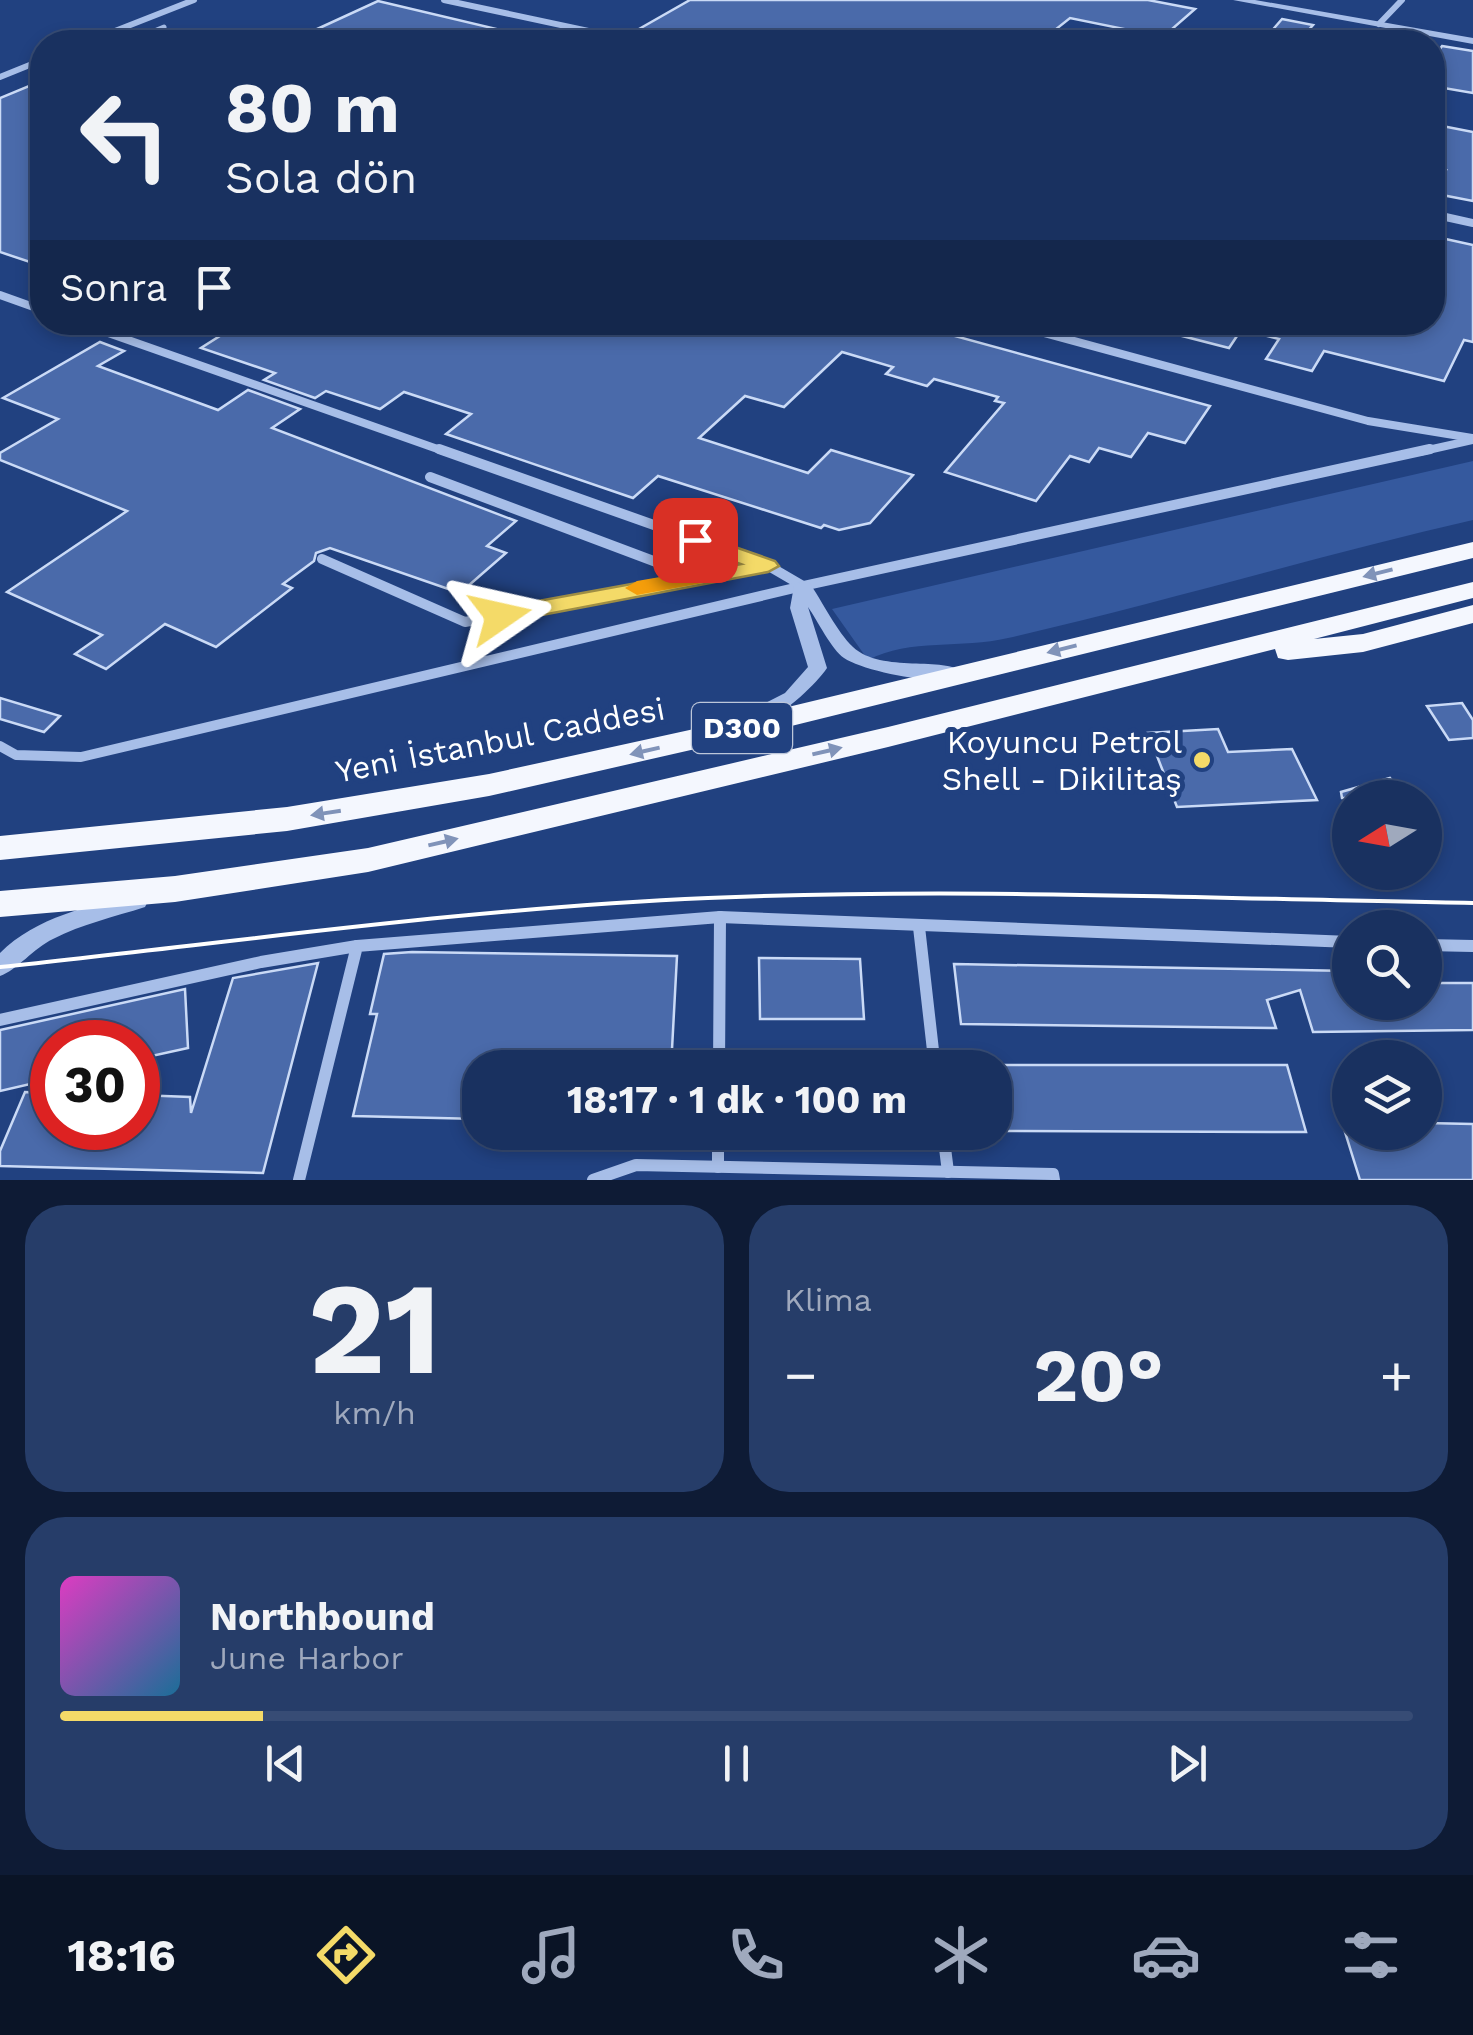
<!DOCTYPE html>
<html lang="tr">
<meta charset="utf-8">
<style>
:root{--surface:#193160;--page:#263d69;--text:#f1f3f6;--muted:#9fa9bd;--line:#374c75;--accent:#f4da68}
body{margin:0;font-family:"Work Sans",sans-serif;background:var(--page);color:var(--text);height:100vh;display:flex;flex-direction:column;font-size:38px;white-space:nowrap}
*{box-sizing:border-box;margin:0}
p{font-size:32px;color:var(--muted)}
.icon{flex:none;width:55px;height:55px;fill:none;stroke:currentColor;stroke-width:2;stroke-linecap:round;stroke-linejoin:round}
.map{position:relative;height:1180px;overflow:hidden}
.side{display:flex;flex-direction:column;gap:25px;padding:25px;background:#0e1b35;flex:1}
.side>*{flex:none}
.banner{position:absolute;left:30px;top:30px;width:1415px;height:305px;border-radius:40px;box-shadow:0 5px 15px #0003,0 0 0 2px var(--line);background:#193160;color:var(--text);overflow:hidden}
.needle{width:65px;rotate:259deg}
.controls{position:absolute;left:1332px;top:780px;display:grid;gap:20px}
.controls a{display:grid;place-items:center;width:110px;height:110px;border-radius:50%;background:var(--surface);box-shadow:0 5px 15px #0003,0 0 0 2px var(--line);font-size:50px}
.speed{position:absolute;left:30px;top:1020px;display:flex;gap:20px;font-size:50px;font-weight:700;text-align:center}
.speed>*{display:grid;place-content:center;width:130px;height:130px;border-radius:50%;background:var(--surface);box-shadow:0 5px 15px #0003,0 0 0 2px var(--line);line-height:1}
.speed .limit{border:15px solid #d22;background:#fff;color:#111}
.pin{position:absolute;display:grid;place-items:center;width:85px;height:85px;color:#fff;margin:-42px;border-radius:20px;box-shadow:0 5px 15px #0006}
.me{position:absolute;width:110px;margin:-55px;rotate:79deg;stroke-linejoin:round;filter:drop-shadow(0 0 8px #0008)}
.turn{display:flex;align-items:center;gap:35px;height:210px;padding:0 30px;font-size:45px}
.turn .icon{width:130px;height:130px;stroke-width:2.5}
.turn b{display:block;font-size:70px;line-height:85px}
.then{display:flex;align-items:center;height:95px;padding:0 30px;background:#0003;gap:20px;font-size:38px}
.big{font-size:75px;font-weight:700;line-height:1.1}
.side .card{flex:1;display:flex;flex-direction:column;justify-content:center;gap:15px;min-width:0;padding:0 35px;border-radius:40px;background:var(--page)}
.side .dial{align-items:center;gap:0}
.dial b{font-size:130px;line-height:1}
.song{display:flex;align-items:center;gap:30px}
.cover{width:120px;height:120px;border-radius:15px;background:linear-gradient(135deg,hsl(310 70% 55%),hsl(200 70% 35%))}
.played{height:10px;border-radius:5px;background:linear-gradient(90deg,var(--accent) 15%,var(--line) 15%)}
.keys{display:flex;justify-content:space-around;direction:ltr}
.heat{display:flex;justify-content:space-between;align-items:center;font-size:55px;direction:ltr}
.side .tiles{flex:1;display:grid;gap:25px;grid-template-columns:1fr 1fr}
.card:last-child{grid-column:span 2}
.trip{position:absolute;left:462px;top:1050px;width:550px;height:100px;border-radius:40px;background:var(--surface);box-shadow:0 5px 15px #0003,0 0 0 2px var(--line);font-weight:700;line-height:100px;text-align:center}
.menu{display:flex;height:160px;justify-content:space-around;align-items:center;background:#0a1426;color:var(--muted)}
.menu .icon{width:70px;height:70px}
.menu .active{color:var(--accent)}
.menu b{font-size:45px;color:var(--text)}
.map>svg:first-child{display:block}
</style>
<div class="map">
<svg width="1473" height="1180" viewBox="0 0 1473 1180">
<rect width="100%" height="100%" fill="#214180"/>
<path fill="#35599e" d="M1473 461V520C1317 556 1164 602 1008 638 962 649 910 638 868 660L832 609Z"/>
<g fill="#4a6aaa" stroke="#cadaf6" stroke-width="2.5">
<polygon points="690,0 1148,0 1195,9 1163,37 1070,18 1046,37 1046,42 716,42 688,36 688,42 647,42 644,36 632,33"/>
<polygon points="378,1 517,34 516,42 318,42 335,35 315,30"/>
<polygon points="1282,19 1313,25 1298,42 1262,42"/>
<polygon points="1442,46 1473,51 1473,93 1432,86 1432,60"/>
<polygon points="29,86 42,90 42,266 0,252 0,98"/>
<polygon points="1432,124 1473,132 1473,201 1432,193 1446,170 1432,167"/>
<polygon points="1432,236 1473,245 1473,342 1464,340 1444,381 1324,351 1312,371 1266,359 1279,339 1240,329 1241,322 1432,322"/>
<polygon points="242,322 904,322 1210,406 1185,443 1148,433 1131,457 1099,448 1089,462 1070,456 1036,501 945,472 1004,403 995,401 998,397 934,379 927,386 886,374 893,367 842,352 784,407 745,396 699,438 808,473 831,450 913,475 870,523 839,530 824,525 821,528 658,476 633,498 446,434 471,414 404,392 380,409 326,391 315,398 264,380 275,373 201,348"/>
<polygon points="1156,322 1210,322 1241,330 1229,348 1155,329"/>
<polygon points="100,342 124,351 98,366 218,410 248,390 300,409 272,428 516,521 487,546 506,553 460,593 330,548 316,553 314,561 283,584 292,588 216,647 165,624 106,669 75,654 102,635 7,592 127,511 0,460 0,453 58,419 3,398"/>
<polygon points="0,698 60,716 44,732 0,719"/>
<polygon points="1462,703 1473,720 1473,738 1449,740 1427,706"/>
<polygon points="1218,729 1228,752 1292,749 1317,800 1177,807 1148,733"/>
<polygon points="1390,778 1408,798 1342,798 1341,792"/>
<polygon points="412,952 677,956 671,1068 480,1068 480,1119 353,1116 377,1014 370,1014 384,954"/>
<polygon points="759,958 860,959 864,1019 760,1019"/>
<polygon points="318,963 263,1173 0,1166 0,1151 25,1092 52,1093 52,1128 138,1128 138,1095 190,1097 191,1113 233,978"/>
<polygon points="954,964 1350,971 1350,1002 1425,1002 1425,983 1473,983 1473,1030 1313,1032 1300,990 1267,1000 1276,1028 961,1024"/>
<polygon points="185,989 188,1048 138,1059 138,1042 52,1042 52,1079 0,1091 0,1030"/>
<polygon points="995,1065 1287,1065 1306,1132 995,1131"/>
<polygon points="1425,1123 1473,1124 1473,1180 1360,1180 1345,1132 1425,1132"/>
</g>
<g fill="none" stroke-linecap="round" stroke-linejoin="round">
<polyline stroke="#a7bee8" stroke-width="5" points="128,42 164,27"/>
<g stroke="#a7bee8" stroke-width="6">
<polyline points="444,0 640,42"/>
<polyline points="1379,24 1402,0"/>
<polyline points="87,42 194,0"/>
<polyline points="0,77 42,60"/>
</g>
<g stroke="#a7bee8" stroke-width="8">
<polyline points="1432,214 1473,223"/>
<polyline points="0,295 42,310"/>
<polyline points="77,322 446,452"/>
<polyline points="1004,322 1368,421 1472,438"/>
<polyline points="1419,452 1473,440"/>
</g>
<g stroke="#a7bee8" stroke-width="10">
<polyline points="439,449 767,565 803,586"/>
<polyline points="430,477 696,577"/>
<polyline points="322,559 465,622 766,566"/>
<polyline points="0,746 16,755 81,757 803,586 1430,449"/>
</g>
<g stroke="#a7bee8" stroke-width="12">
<polyline points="919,927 935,1068"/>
<polyline points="1425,945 1473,946"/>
<polyline points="0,1020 261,962 357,946"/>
<polyline points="719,1068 720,917"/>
<polyline points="718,1132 718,1167"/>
<polyline points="943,1132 948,1172"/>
<polyline points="299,1180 357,946 720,917 1350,942"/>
<polyline points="593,1180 636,1165 1053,1174 1054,1180"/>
</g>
<g fill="#a7bee8" fill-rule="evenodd">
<polygon points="1233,0 1255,0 1473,38 1473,44"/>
<path d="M803 581 809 582C822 601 837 632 853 647 882 674 945 655 964 673 947 689 865 672 844 658 832 650 817 620 808 607L827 668C812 690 764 733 736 728L733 723 736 718 785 693 808 667 790 608 794 586Z"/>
<path d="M137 893 145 895 148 901 145 907C114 917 82 924 53 939 34 948 17 970 0 976V953C36 917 90 906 137 893Z"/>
</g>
<g fill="#f4f7fe" fill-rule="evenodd">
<polygon points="1473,542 1473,558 726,742 489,796 287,831 0,860 0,836 287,807 489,774 726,722"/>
<polygon points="1473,582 1473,598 1314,639 1363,634 1473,605 1473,623 1363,652 1288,660 1278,658 1275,649 888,747 368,872 175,902 0,917 0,891 175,876 368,848 888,727"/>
</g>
<path stroke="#fff" stroke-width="4" d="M0 967C236 942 471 908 708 898 963 887 1218 899 1473 903"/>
</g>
<defs><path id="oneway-solid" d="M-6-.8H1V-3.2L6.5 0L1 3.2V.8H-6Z" transform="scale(2.5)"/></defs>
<g fill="#8093b9">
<use href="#oneway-solid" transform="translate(1378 573) rotate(166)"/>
<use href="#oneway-solid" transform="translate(1062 649) rotate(166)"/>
<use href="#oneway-solid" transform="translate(645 751) rotate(167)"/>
<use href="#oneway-solid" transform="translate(827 751) rotate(-13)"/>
<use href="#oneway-solid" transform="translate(326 813) rotate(171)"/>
<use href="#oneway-solid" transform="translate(443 842) rotate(-13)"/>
</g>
<polygon fill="#f4da68" stroke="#9f8e44" stroke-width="2.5" points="695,533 775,561 779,566 768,572 500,623 488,616 500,608 741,564 687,545 684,540 687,535"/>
<polygon fill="#f59e0b" points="706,569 714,571 717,576 714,581 637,595 625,588 637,581"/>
<circle fill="#f4da68" stroke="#214180" stroke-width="4" cx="1202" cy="760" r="10"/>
<g text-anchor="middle" stroke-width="10" stroke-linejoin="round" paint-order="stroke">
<rect fill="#214180" stroke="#bcc6d9" stroke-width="2.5" x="692" y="703" width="100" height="50" rx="8"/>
<g font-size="30" font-weight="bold" fill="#fff">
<text x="742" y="738">D300</text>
</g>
<g font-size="32" fill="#fff" stroke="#214180">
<text transform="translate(500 740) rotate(-11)" y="11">Yeni İstanbul Caddesi</text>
</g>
<g font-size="32" fill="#fff" stroke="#214180" text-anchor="end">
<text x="1182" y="753">Koyuncu Petrol<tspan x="1182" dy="37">Shell - Dikilitaş</tspan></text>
</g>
</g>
</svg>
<div class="controls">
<a><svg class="needle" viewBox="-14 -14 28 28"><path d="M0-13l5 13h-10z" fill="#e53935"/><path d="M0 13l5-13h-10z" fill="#9fa9bd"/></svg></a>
<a><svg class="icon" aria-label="search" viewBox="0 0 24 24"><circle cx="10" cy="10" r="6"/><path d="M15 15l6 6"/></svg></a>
<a><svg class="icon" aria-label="layers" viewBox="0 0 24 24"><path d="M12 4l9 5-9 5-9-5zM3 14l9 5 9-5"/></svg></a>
</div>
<div class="speed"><div class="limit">30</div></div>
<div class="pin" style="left:695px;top:540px;background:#d93025"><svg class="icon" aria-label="arrive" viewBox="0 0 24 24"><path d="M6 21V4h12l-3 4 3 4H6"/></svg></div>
<svg class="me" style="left:500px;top:616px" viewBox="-20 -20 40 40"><path d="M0-17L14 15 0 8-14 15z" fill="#f4da68" stroke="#fff" stroke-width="4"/></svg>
<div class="trip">18:17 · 1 dk · 100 m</div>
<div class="banner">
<div class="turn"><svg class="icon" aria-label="left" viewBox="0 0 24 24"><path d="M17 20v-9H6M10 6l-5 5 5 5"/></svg><div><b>80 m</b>Sola dön</div></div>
<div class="then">Sonra<svg class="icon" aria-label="arrive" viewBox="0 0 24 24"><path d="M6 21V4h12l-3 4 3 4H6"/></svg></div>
</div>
</div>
<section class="side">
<div class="tiles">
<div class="card dial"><b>21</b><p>km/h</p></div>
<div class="card"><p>Klima</p>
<div class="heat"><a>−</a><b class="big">20°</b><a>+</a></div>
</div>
<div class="card">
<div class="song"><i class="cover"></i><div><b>Northbound</b><p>June Harbor</p></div></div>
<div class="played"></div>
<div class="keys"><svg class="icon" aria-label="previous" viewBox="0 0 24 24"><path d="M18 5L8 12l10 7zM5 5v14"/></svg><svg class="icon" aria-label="pause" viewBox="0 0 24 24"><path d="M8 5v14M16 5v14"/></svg><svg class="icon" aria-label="next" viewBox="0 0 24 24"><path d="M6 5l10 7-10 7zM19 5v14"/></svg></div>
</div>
</div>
</section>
<nav class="menu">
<b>18:16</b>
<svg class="icon active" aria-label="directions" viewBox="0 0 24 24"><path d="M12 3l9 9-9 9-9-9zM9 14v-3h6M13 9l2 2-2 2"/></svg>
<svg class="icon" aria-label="music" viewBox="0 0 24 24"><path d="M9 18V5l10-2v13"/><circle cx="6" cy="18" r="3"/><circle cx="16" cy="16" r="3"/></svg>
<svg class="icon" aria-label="phone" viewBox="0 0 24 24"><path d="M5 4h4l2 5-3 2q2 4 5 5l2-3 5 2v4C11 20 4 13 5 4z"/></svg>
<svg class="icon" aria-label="climate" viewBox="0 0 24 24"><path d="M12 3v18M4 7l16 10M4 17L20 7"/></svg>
<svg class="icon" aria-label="car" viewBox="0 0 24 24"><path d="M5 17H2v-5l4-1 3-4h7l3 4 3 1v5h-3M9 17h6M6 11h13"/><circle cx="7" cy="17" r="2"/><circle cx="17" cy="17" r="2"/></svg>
<svg class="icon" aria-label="filters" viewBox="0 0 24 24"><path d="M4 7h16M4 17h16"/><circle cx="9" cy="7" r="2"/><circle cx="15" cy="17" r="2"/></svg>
</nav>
